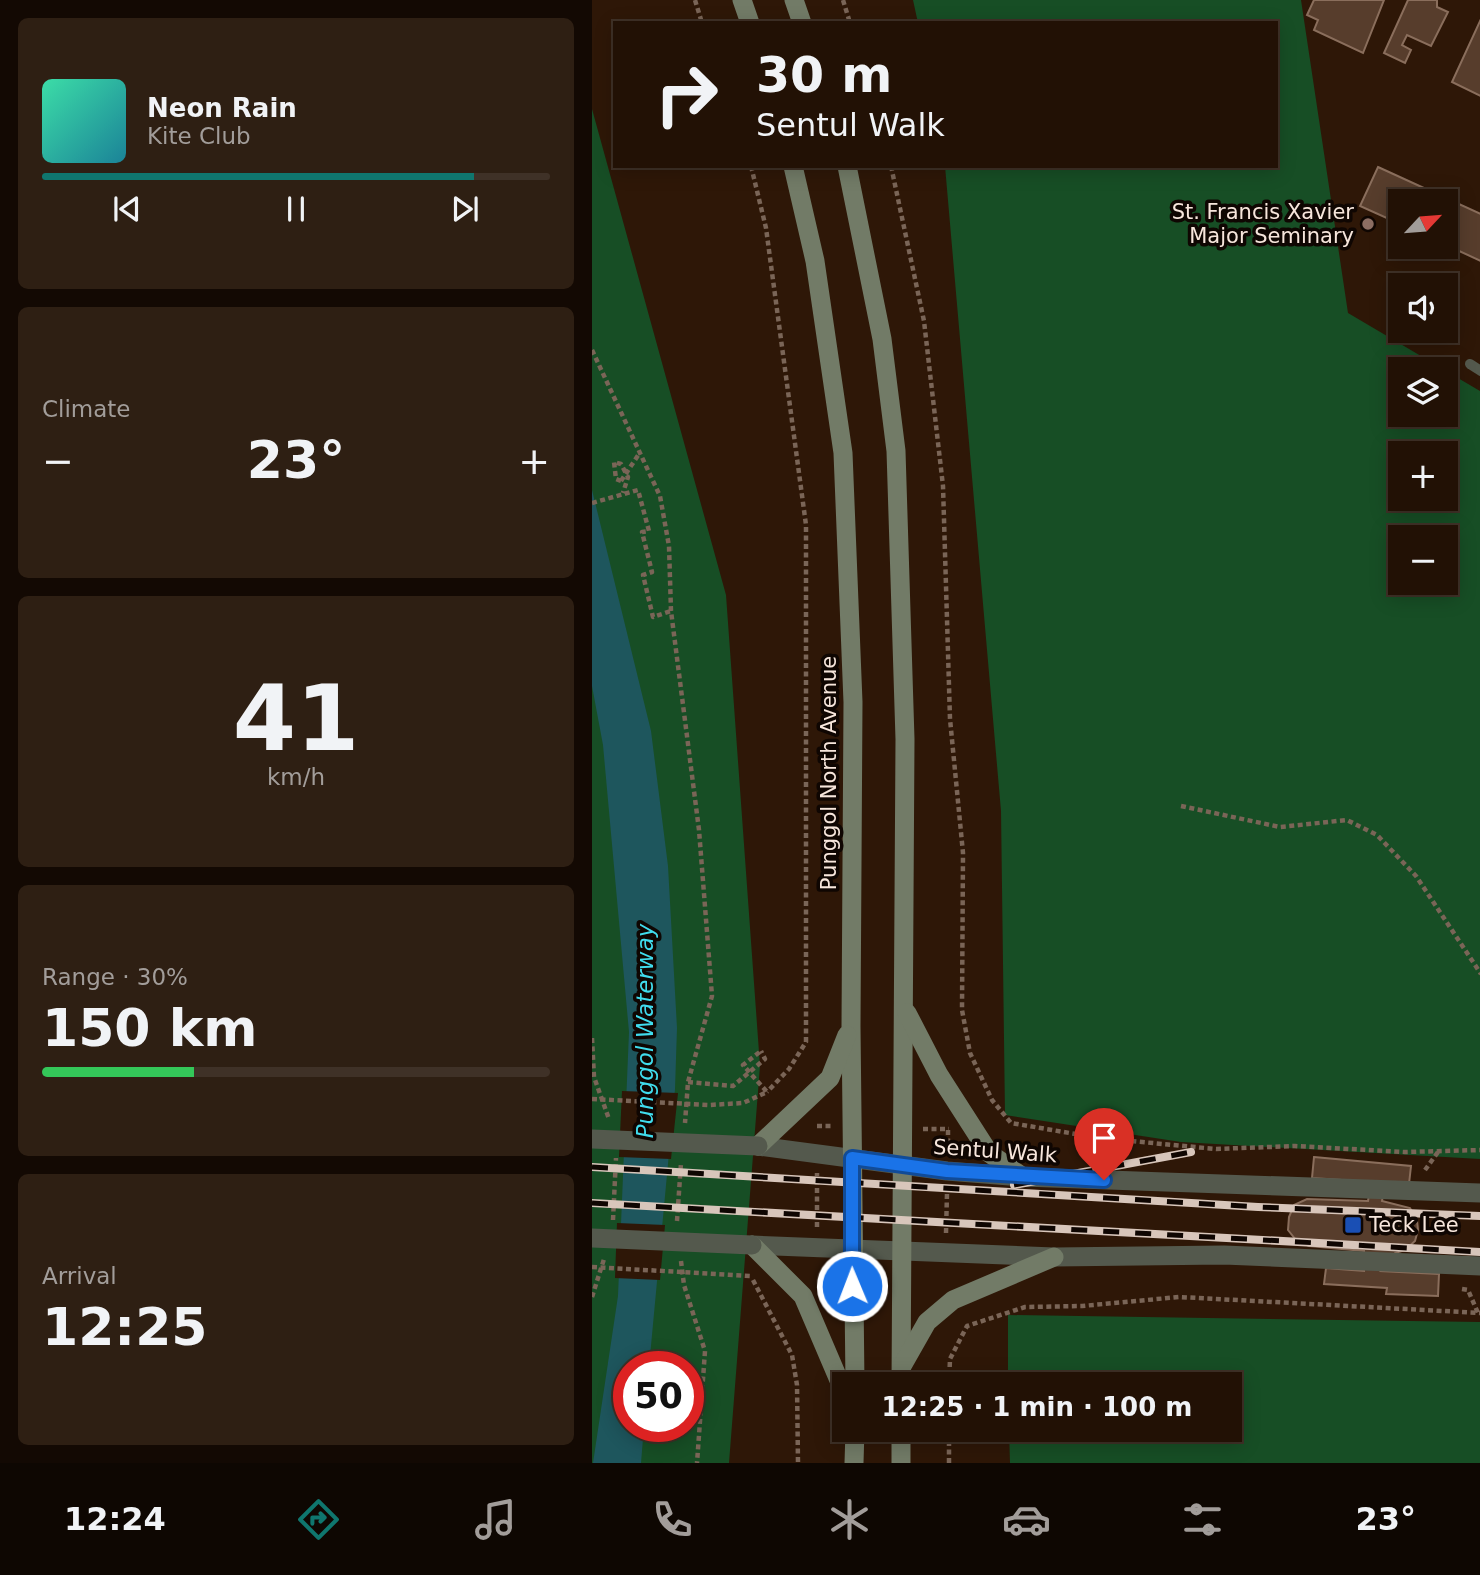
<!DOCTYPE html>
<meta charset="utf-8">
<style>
:root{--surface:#221105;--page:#2e1f13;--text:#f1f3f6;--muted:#a29d9a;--line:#3f3127;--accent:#0f766e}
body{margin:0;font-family:"DejaVu Sans",sans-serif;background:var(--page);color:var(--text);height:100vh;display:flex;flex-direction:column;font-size:26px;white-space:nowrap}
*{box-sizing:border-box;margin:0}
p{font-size:23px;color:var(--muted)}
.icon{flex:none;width:38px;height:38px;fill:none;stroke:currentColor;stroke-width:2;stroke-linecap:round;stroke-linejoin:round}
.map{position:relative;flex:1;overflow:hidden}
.sheet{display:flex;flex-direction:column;gap:18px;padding:18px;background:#130903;width:592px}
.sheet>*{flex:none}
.hud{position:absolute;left:21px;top:21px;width:665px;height:147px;border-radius:0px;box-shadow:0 4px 18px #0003,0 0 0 2px var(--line);background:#221105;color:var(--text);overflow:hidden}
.needle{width:46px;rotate:64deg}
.fabs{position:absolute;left:796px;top:189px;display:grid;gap:14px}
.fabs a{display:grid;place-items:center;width:70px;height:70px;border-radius:0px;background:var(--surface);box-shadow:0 4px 18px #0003,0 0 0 2px var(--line);font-size:35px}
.speed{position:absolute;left:21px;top:1351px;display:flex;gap:14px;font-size:35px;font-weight:700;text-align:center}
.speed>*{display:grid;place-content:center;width:91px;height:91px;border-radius:50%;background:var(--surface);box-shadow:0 4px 18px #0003,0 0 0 2px var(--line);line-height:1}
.speed .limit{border:10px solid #d22;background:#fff;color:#111}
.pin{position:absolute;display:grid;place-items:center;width:60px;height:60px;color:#fff;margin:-72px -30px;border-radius:50% 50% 50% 0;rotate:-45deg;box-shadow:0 0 7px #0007}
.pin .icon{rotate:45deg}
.me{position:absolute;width:77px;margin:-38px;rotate:359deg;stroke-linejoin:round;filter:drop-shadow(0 0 5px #0008)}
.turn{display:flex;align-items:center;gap:24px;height:147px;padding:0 28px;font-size:32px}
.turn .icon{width:91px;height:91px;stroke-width:2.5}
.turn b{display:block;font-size:49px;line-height:60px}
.big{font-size:52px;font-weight:700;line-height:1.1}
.sheet .widget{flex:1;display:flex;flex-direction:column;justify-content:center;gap:10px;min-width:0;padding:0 24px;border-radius:10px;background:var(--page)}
.sheet .dial{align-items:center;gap:0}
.dial b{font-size:91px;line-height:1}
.song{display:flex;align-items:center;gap:21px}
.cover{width:84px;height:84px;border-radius:10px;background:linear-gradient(135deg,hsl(160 70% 55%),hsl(190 70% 35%))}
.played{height:7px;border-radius:4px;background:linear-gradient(90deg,var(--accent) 85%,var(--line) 85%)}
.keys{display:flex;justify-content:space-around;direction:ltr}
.heat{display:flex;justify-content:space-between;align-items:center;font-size:38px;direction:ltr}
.charge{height:10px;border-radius:5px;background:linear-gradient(90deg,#34c759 30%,var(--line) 0)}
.trip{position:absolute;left:240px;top:1372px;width:410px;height:70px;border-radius:0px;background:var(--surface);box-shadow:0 4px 18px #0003,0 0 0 2px var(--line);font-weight:700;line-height:70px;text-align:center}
.tabs{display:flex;height:112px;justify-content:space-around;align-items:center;background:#0e0702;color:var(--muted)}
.tabs .icon{width:49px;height:49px}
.tabs .selected{color:var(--accent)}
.tabs b{font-size:32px;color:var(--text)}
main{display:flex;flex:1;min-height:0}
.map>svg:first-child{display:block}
</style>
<main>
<section class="sheet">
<div class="widget">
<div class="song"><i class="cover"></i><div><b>Neon Rain</b><p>Kite Club</p></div></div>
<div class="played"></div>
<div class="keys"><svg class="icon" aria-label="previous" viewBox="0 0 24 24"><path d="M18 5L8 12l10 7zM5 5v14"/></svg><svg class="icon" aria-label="pause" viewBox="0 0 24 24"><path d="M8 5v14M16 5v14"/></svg><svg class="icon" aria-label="next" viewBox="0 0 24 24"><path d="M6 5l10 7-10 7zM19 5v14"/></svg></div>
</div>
<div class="widget"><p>Climate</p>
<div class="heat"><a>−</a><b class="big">23°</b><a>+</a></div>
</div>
<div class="widget dial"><b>41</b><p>km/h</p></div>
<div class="widget"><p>Range · 30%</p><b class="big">150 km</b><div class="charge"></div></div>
<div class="widget"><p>Arrival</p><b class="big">12:25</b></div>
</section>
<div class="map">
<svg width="889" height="1463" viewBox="0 0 889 1463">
<rect width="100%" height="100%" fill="#2e1707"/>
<g fill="#174e25" fill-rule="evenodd">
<path d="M321 0H709L756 313 851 369H808V415H854V371L888 391V1159L589 1142 413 1115 409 811 353 166H684V23H326ZM808 453H854V499H808ZM808 537H854V583H808Z"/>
<path d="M0 109 134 595 168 1066 137 1463H0ZM37 1367H96V1426H37Z"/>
<polygon points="416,1315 888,1322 888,1463 418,1463 417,1430 637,1430 637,1384 416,1384"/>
</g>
<polygon fill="#1e565d" points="0,490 59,731 76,866 85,1028 83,1089 57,1367 37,1367 37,1426 52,1426 49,1463 1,1463 26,1296 37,1032 11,745 0,686"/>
<g fill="#2e1707">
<polygon points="30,1091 86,1093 79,1159 27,1157"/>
<polygon points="25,1223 73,1225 68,1280 23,1278"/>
</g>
<g fill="#573d2c" stroke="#8a6e5c" stroke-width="2">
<polygon points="722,0 792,0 771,53 722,30 726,20 715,15"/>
<polygon points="816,0 845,0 845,7 856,12 839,46 815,35 810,45 819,50 813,63 792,53"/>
<polygon points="889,19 889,96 860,82"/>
<polygon points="786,167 889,214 889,261 854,245 854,201 808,201 808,224 768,206"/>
<polygon points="722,1157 819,1166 817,1184 793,1182 790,1201 818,1208 825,1220 826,1230 823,1241 813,1250 803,1253 789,1271 847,1274 846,1296 794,1294 795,1288 732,1284 734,1268 772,1271 772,1251 717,1246 704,1240 696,1230 697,1217 702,1205 715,1199 776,1201 779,1182 720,1178"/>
</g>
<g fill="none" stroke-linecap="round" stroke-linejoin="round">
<g stroke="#7a6557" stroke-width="4.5" stroke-dasharray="5 3.5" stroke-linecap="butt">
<polyline points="103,0 110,23"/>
<polyline points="251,0 258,23"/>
<polyline points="159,166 174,228 214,525 214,1042 197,1069 175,1092"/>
<polyline points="299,166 332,321 351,486 358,719 371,853 370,1010 378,1053 400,1100 419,1123 507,1138 624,1149 703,1146 813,1152 889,1150"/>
<polyline points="0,350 68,496 77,546 79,611 107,830 120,996 96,1082 93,1123"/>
<polyline points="29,481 47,454"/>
<polyline points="0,503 46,490 57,531 50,532 60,572 51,575 61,617 79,611"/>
<polyline points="589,806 688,827 755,820 785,835 824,876 889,974"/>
<polyline points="0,1038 2,1077 17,1119"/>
<polyline points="96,1082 141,1086 173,1059 169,1051"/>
<polyline points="225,1126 239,1126"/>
<polyline points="331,1129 357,1129"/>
<polyline points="356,1152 356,1130"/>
<polyline points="833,1170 846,1152"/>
<polyline points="21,1220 24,1158"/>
<polyline points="85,1221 89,1163"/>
<polyline points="225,1227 225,1173"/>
<polyline points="354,1233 355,1193"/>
<polyline points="89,1261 92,1285 113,1351 105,1463"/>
<polyline points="161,1280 200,1355 205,1385 206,1463"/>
<polyline points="870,1289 876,1290 886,1313"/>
<polyline points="0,1297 12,1259"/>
<polyline points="357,1384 358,1359 375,1326 433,1307 490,1306 587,1297 889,1313"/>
<polyline points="357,1463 357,1430"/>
</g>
<polyline stroke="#54594d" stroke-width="10" points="878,364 889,371"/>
<g stroke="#54594d" stroke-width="19">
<polyline points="166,1146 355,1171 431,1177 889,1193"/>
<polyline points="160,1245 462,1257 632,1255 889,1266"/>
</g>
<g stroke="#727b67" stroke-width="19">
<polyline points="150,0 158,23"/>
<polyline points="202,0 210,23"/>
<polyline points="201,166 223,261 251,453 261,702 259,1026 263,1384"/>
<polyline points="255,166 290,339 304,451 313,739 309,1384"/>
<polyline points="315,1013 347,1075 397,1153 431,1177"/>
<polyline points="166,1146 238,1078 255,1035"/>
<polyline points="160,1245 211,1296 252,1392"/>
<polyline points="310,1366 335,1322 361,1300 462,1257"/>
<polyline points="309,1430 309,1463"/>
<polyline points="262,1463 263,1430"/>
</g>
<defs>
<g id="rail">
<polyline points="0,1167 666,1207 889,1216"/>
<polyline points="422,1185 599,1152"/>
<polyline points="0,1203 889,1252"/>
</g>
</defs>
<use href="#rail" stroke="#d8c6bb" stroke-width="8"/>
<use href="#rail" stroke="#0f0602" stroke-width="5" stroke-dasharray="16" stroke-linecap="butt"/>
<g stroke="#7a6557" stroke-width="4.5" stroke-dasharray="5 3.5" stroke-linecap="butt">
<polyline points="29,481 24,479 22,462 29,464 36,477 31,493"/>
<polyline points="0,1099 117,1105 151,1103 175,1092 151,1065 169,1051"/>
<polyline points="0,1267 159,1276"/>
</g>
<g stroke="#54594d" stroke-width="19">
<polyline points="0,1139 166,1146"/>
<polyline points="0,1238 160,1245"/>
</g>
</g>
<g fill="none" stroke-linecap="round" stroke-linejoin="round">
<defs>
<polyline id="route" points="260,1286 260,1158 355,1171 512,1180"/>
</defs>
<use href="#route" stroke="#114b97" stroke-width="18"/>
<use href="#route" stroke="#1a73e8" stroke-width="12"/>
</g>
<circle fill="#8d6e63" stroke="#0f0602" stroke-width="2.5" cx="776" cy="224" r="7"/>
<rect fill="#1a4fb4" stroke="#0f0602" stroke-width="2.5" x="752" y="1216" width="18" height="18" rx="3.5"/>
<g text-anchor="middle" stroke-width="7" stroke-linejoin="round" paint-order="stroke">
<g font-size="21" fill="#f7e6dc" stroke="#0f0602" text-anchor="end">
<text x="762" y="219">St. Francis Xavier<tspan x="762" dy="24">Major Seminary</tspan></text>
<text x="777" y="1232" text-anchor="start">Teck Lee</text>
</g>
<g font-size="21" fill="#f7e6dc" stroke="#0f0602">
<text transform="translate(237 773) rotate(-90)" y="7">Punggol North Avenue</text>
<text transform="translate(403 1151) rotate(4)" y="7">Sentul Walk</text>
</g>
<g font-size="23" font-style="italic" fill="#40dced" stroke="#0f0602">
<text transform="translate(53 1031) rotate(-90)" y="8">Punggol Waterway</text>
</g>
</g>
</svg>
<div class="fabs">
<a><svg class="needle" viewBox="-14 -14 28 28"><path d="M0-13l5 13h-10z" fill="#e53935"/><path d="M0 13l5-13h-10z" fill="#a29d9a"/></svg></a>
<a><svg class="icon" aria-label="sound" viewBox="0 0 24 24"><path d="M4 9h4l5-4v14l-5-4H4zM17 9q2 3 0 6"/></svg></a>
<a><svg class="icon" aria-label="layers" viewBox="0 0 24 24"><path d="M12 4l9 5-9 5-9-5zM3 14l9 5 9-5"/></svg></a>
<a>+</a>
<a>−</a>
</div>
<div class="speed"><div class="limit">50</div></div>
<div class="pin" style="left:512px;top:1180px;background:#d93025"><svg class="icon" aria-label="arrive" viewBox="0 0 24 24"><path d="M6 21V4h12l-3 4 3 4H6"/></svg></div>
<svg class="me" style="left:260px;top:1286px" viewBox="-20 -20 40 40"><circle r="17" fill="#1a73e8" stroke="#fff" stroke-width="3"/><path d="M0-11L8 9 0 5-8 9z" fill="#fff"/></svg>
<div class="trip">12:25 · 1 min · 100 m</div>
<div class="hud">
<div class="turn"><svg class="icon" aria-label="right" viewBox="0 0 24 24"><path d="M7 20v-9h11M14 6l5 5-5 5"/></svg><div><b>30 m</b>Sentul Walk</div></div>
</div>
</div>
</main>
<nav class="tabs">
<b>12:24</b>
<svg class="icon selected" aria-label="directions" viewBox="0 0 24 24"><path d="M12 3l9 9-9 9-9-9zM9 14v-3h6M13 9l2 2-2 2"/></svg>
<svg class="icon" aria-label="music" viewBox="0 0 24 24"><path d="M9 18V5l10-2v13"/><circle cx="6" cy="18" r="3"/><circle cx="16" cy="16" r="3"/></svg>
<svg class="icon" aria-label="phone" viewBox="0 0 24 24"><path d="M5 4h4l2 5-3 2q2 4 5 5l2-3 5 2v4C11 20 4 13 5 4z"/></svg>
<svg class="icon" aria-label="climate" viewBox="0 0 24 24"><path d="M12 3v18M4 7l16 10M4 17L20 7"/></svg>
<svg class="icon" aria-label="car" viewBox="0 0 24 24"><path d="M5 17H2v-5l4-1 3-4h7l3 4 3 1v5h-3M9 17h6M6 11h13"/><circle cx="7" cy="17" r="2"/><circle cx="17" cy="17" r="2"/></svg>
<svg class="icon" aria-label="filters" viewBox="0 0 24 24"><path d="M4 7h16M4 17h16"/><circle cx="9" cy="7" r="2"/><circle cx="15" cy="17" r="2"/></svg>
<b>23°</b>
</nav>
